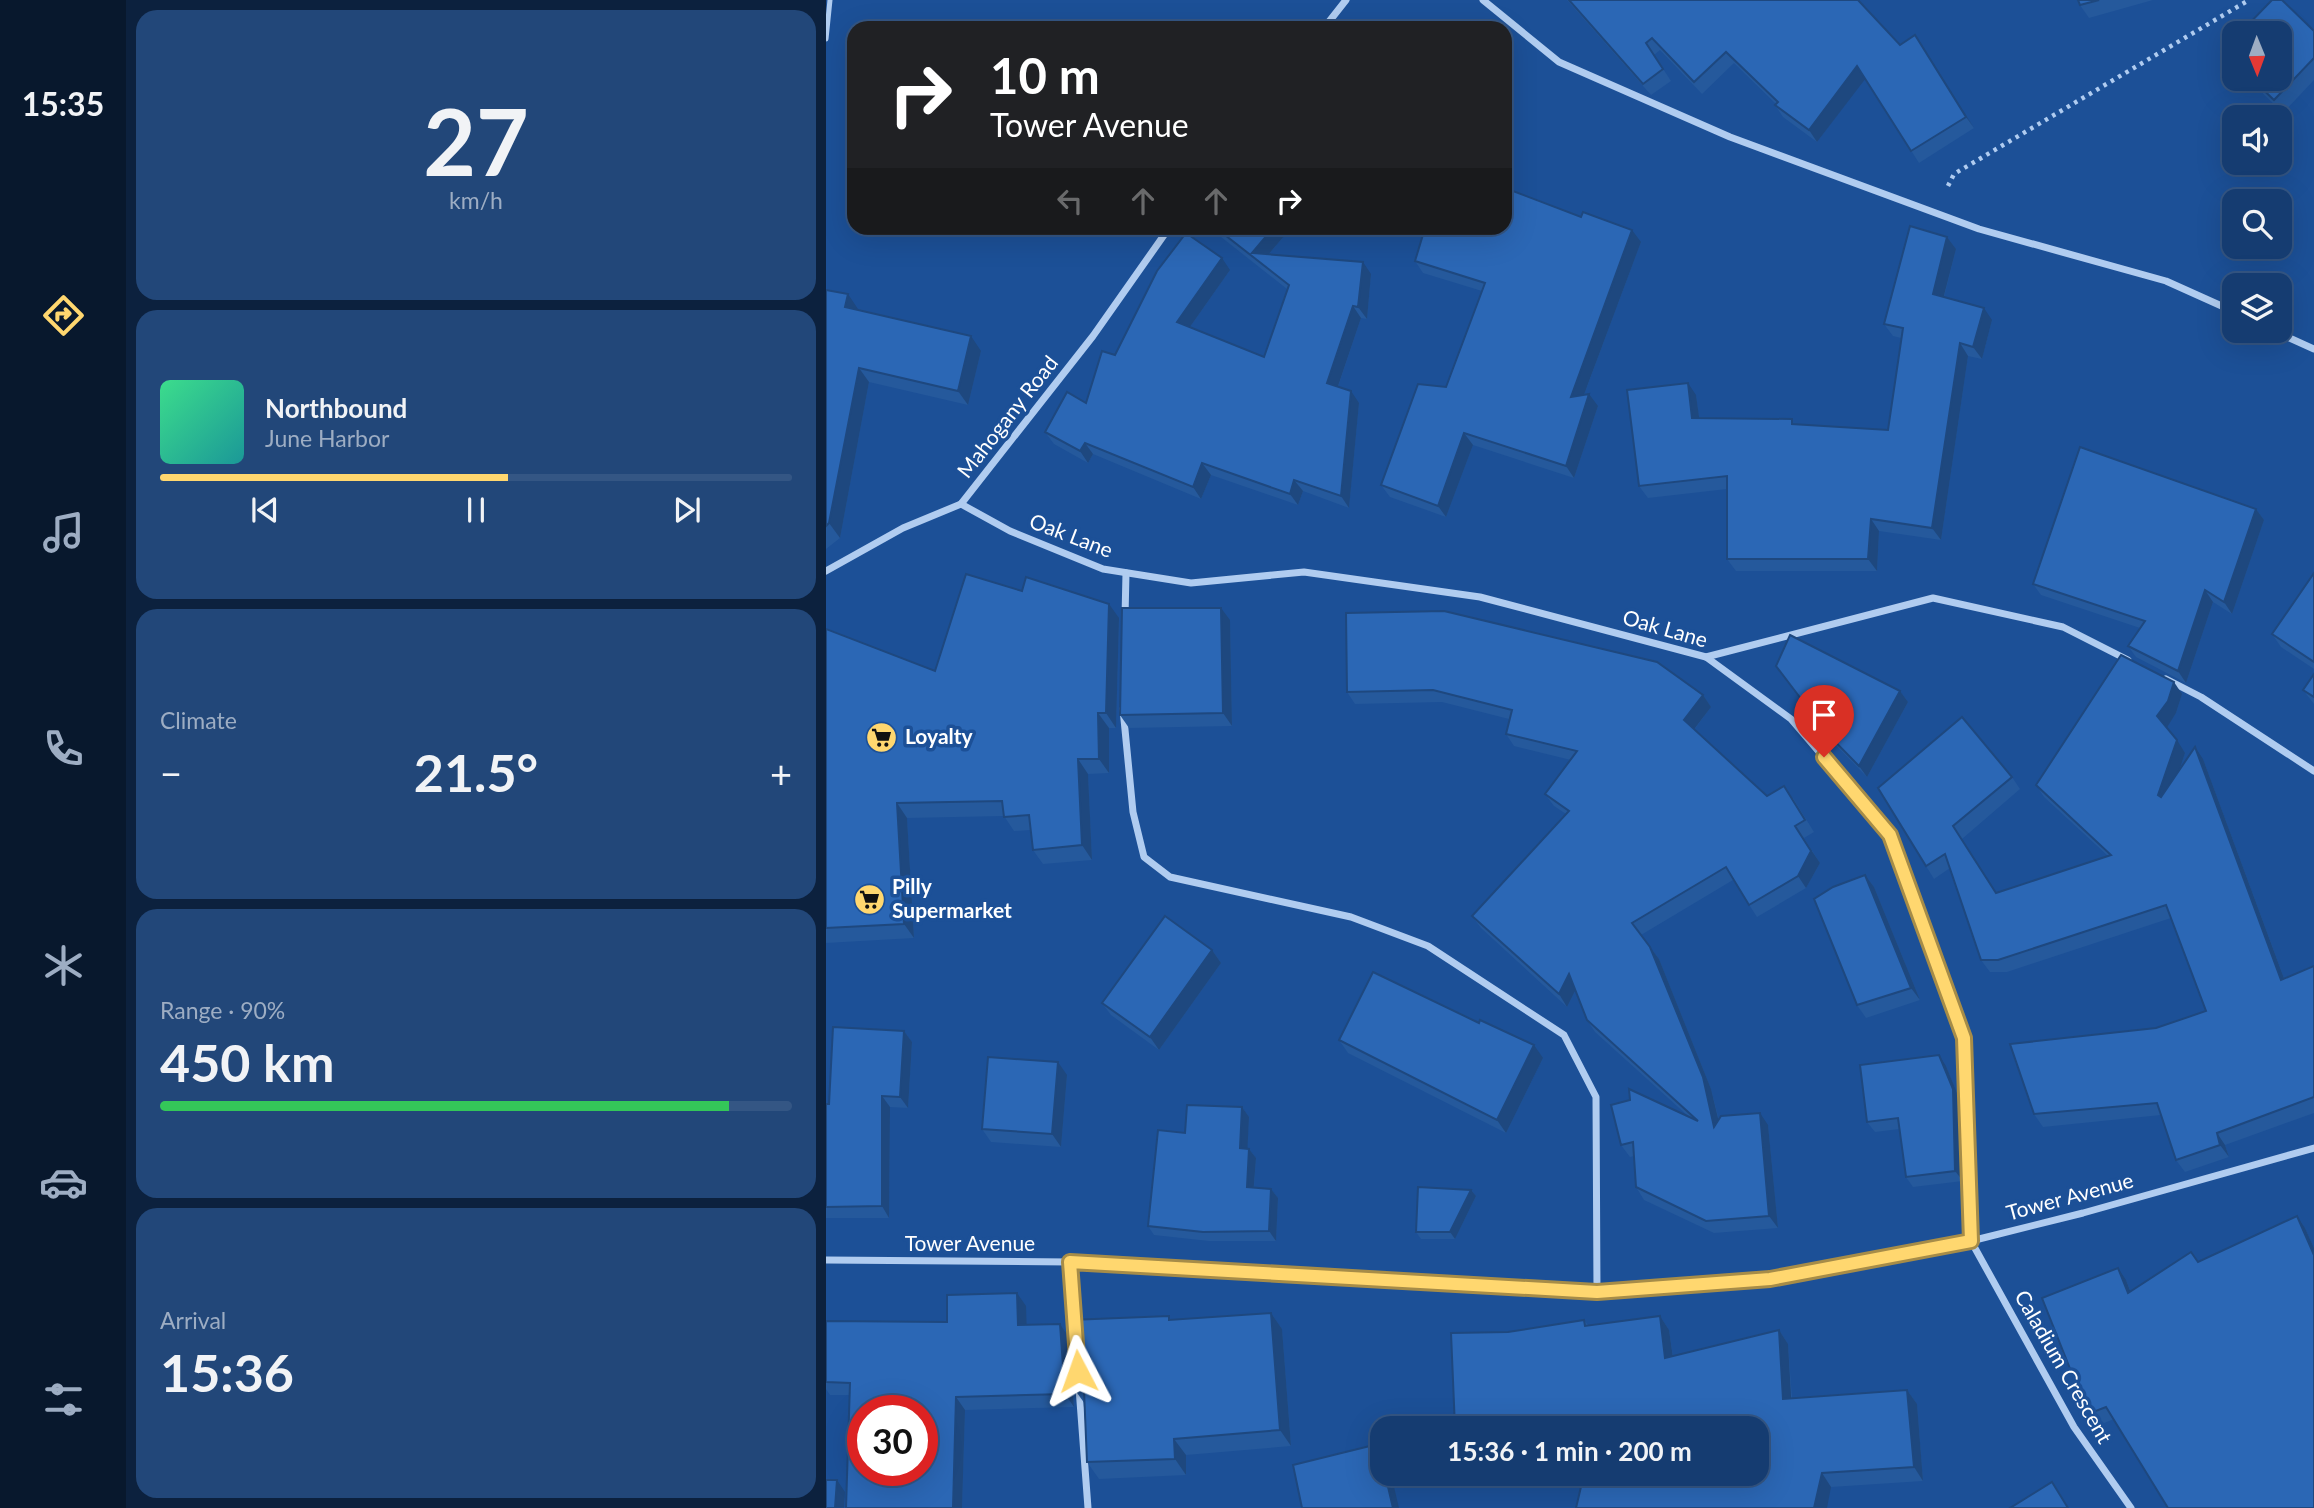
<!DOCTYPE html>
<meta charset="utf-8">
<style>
:root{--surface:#153c71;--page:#224779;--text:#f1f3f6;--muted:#9dadc3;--line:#345684;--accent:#ffd76f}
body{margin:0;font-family:Lato,sans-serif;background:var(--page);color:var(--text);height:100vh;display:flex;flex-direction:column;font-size:26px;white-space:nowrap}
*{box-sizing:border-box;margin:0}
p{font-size:23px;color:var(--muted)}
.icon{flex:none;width:38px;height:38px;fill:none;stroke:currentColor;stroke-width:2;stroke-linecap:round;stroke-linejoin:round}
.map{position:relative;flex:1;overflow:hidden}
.details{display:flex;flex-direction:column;gap:10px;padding:10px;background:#0c213e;width:700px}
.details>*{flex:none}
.banner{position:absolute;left:21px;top:21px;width:665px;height:214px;border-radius:21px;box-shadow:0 7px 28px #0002,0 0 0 2px var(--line);background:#202124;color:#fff;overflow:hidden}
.needle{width:46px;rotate:179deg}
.buttons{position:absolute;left:1396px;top:21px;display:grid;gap:14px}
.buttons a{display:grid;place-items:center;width:70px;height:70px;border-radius:14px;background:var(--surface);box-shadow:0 7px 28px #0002,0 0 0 2px var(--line);font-size:35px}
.speed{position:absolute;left:21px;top:1395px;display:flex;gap:14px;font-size:35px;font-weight:700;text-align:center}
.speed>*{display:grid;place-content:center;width:91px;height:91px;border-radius:50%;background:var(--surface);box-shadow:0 7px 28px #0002,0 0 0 2px var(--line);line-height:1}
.speed .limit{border:10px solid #d22;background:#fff;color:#111}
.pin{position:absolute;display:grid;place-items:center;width:60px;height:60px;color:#fff;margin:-72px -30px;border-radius:50% 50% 50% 0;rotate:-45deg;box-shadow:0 0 7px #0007}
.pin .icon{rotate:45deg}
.me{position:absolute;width:77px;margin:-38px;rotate:356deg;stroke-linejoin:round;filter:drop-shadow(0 0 5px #0008)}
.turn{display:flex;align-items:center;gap:24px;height:147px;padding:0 28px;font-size:32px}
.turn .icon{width:91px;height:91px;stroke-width:2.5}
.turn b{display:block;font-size:49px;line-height:60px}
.lanes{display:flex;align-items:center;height:66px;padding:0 28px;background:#0003;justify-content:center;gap:35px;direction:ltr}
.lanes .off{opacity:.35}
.big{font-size:52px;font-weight:700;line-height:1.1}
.details .widget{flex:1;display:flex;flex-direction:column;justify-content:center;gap:10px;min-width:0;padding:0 24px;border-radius:21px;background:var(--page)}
.details .dial{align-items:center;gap:0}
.dial b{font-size:91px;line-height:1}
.song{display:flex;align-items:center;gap:21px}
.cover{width:84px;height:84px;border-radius:10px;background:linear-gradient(135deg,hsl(150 70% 55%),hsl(180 70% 35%))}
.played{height:7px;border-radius:4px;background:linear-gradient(90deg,var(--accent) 55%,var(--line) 55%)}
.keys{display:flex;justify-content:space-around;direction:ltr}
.heat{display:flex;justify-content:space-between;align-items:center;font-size:38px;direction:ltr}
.charge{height:10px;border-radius:5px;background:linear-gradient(90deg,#34c759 90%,var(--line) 0)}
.trip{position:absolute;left:544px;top:1416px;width:399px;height:70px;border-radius:21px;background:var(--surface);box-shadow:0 7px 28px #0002,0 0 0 2px var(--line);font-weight:700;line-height:70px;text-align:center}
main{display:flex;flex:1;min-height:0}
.menu{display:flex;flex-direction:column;width:126px;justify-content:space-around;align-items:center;background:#08182d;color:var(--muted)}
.menu .icon{width:49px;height:49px}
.menu .on{color:var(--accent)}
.menu b{font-size:32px;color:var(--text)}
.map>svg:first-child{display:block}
</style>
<main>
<nav class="menu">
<b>15:35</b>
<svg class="icon on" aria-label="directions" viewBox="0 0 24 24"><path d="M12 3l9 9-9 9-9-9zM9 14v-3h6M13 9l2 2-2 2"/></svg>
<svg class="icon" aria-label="music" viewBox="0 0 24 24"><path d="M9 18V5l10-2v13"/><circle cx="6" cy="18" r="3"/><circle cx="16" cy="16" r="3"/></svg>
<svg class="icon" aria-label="phone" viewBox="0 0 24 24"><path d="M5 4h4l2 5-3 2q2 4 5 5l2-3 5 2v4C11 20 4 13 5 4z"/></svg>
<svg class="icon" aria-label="climate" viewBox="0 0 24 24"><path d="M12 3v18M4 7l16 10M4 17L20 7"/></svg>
<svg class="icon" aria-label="car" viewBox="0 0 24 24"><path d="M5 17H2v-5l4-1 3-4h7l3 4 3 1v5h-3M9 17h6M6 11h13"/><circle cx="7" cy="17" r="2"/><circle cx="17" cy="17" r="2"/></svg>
<svg class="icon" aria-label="filters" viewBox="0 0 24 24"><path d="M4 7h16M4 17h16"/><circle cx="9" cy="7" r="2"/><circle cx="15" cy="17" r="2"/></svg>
</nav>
<section class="details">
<div class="widget dial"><b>27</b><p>km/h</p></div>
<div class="widget">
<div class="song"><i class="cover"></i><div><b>Northbound</b><p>June Harbor</p></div></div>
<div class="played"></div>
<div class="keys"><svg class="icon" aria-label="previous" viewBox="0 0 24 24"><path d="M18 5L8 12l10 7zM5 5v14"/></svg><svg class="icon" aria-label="pause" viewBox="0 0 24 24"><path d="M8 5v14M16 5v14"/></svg><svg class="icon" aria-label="next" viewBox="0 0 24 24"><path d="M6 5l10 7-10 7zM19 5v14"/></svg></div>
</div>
<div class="widget"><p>Climate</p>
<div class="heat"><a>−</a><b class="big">21.5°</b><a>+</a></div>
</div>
<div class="widget"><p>Range · 90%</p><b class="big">450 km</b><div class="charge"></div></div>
<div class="widget"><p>Arrival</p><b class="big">15:36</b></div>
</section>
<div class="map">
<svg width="1488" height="1508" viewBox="0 0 1488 1508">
<rect width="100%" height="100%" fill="#1c5097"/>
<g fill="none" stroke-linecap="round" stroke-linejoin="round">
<polyline stroke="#b0ccf0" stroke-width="4.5" stroke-dasharray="3.5 5" stroke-linecap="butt" points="1122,186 1128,174 1423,0"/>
<polyline stroke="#b0ccf0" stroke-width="5" points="0,39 4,0"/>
<g stroke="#b0ccf0" stroke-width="7">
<polyline points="657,0 733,62 904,137 1153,229 1340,281 1409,312"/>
<polyline points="498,28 520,0"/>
<polyline points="1448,331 1488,349"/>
<polyline points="135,504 184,531 277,569 365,583 478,572 654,597 880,657 965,719 1064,835 1138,1038 1145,1241 1248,1427 1305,1508"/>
<polyline points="0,571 77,528 135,504 267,336 343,228"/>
<polyline points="299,617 300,573"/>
<polyline points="880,657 1107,598 1237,627 1302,660"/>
<polyline points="1340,679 1375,697 1488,771"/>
<polyline points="297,709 307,812 318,857 344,877 525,917 602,946 738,1035 770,1097 771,1292"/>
<polyline points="0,1260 244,1262 771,1292 944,1279 1145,1241 1257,1213 1488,1148"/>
<polyline points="244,1262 249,1327"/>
<polyline points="253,1388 262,1508"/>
</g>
</g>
<g fill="#25599c">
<polygon points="741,0 1032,0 1074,45 1089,35 1148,128 1093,163 1039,78 991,142 957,117 949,105 950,104 908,63 876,94 834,50 828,55 845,81 825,95"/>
<polygon points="1252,0 1327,0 1263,18 1254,5"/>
<polygon points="1488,31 1488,80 1457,113 1422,79 1454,79"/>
<polygon points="1409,39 1409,66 1397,51"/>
<polygon points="386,228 465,228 443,254 545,274 541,319 535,318 512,387 533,403 523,508 477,491 472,505 385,475 375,499 267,454 262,463 228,444 219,432 260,403 289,355 404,270 364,327 438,357 461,289 390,233"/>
<polygon points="1121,237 1130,249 1118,297 1166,320 1156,359 1142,356 1115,540 1053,531 1051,571 910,571 901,559 901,489 822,498 813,486 870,395 873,418 1062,430 1075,338 1067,336 1058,324"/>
<polygon points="815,242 758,395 772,406 748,478 647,445 620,517 564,497 555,485 620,387 656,291 597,273 589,261"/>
<polygon points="0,290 32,309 32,310 155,351 142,405 43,382 14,538 0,549"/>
<polygon points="1430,509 1438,520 1406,614 1387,602 1360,683 1310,657 1302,646 1314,628 1215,595 1207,584"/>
<polygon points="1488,573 1488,669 1455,647 1446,634"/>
<polygon points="196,591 293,618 290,728 283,728 283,773 262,774 266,860 217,864 207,850 205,830 188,831 178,816 81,818 88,938 0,943 0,629 109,671"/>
<polygon points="520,613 877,695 885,707 868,730 941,796 967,798 988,832 978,838 994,863 980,888 931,917 907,880 815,935 833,959 885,1089 893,1120 942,1125 952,1228 888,1233 818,1200 810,1187 808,1156 804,1157 795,1145 862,1116 769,1032 761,1020 749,991 741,1007 655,928 646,916 740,814 728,806 719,794 745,760 688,746 680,734 683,719 616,702 529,704 521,692"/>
<polygon points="404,620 406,726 303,728 294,715"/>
<polygon points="950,666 1074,691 1082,702 1041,777 988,723 980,712 982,708"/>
<polygon points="1488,674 1488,704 1477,690"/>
<polygon points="1356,694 1350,713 1340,728 1359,753 1354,768 1377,759 1458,978 1488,966 1488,1113 1399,1145 1403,1157 1359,1172 1350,1160 1335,1115 1217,1127 1208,1114 1330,1028 1380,1011 1345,918 1181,972 1164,972 1155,960 1124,868 1108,879 1052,788 1186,777 1194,789 1136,839 1170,893 1282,856 1218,797 1210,785"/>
<polygon points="1039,875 1048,887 1094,1000 1040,1018 1031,1005"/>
<polygon points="386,950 395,963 333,1050 285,1015 276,1003"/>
<polygon points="78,1031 86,1042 82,1108 64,1107 63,1218 0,1218 0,1104 3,1104"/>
<polygon points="513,1040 717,1058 680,1133 522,1053"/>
<polygon points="1120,1066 1134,1100 1137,1181 1087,1187 1080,1177 1073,1129 1049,1132 1041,1122"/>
<polygon points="241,1075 235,1147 165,1142 156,1129"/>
<polygon points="416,1107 423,1117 421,1149 423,1149 430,1158 428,1187 445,1189 452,1198 450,1241 383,1241 328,1235 322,1226 359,1133"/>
<polygon points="645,1190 650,1196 629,1239 595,1239 590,1232"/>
<polygon points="1471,1216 1479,1228 1488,1248 1488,1508 1288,1419 1271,1426 1262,1414 1300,1280 1305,1292"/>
<polygon points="200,1306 200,1325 234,1324 243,1337 248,1407 139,1410 136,1508 20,1508 24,1395 4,1395 0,1389 0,1321 121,1322"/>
<polygon points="445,1313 456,1329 465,1446 360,1455 360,1475 273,1479 261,1462 259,1404 249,1390 346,1320"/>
<polygon points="834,1316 843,1330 847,1356 953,1330 962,1344 966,1398 1081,1390 1091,1404 1097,1481 1005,1487 757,1477 641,1482 635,1474 931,1474 682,1332 758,1320 762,1325"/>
</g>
<g fill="#1e487f">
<polygon points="1089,35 1097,47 1148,128 1140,117"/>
<polygon points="1031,66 1040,78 991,142 983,130"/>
<polygon points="447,228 465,228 435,263 426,253"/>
<polygon points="806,230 815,242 753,408 745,397"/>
<polygon points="1121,237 1130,249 1115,307 1107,294"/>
<polygon points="396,258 404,270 359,334 351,322"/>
<polygon points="537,262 545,274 541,319 532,307"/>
<polygon points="22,294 32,309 29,322 19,307"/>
<polygon points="527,306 535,318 509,395 501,383"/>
<polygon points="1158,308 1166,320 1156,359 1147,347"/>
<polygon points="145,336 155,351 142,405 132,391"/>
<polygon points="1134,343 1142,356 1115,540 1106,528"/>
<polygon points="33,368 43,382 14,538 3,523"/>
<polygon points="862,383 870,395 875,431 866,418"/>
<polygon points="525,391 533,403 523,508 515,496"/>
<polygon points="763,394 772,406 748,478 740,466"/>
<polygon points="638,433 647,445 620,517 612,506"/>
<polygon points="259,443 267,454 262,463 254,451"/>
<polygon points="376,463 385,475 375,499 367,487"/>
<polygon points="468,480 477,491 472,505 464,494"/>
<polygon points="1430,509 1438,520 1406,614 1398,602"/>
<polygon points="1045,519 1053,531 1051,571 1042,559"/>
<polygon points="1379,590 1387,602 1360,683 1352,671"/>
<polygon points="283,604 293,618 290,728 280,713"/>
<polygon points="395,608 404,620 406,726 397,713"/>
<polygon points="1348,682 1356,694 1350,713 1340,729 1331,716"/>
<polygon points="1074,691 1082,702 1041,777 1033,766"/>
<polygon points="877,695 885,707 866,732 858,720"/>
<polygon points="272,713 283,728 283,773 273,759"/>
<polygon points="1351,740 1359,753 1341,808 1332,795"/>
<polygon points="1369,747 1377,759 1463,992 1455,980"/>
<polygon points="252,759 262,774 266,860 256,845"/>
<polygon points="71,803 81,818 88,938 78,924"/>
<polygon points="969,826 994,863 980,888 972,876"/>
<polygon points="1039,875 1048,887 1094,1000 1085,988"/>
<polygon points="824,947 833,959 885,1089 897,1139 888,1127"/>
<polygon points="386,950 395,963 333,1050 324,1037"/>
<polygon points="743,974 751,987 741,1007 733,994"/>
<polygon points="78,1031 86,1042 82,1108 74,1097"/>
<polygon points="708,1045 717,1058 680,1133 671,1120"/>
<polygon points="1113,1055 1120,1066 1134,1100 1137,1181 1129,1171"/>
<polygon points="232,1062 241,1075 235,1147 226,1134"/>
<polygon points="56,1096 64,1107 63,1218 56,1206"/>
<polygon points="416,1107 423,1117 421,1158 414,1148"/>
<polygon points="934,1113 942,1125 952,1228 943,1216"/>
<polygon points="1391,1133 1399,1145 1403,1157 1394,1145"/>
<polygon points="423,1149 430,1158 427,1196 421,1187"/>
<polygon points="445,1189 452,1198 450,1241 443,1231"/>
<polygon points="645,1190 650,1196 629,1239 624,1232"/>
<polygon points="1471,1216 1479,1228 1488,1248 1488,1255"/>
<polygon points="1292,1268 1300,1280 1310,1306 1302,1293"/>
<polygon points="191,1293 200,1306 201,1338 192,1325"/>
<polygon points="445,1313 456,1329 465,1446 454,1430"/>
<polygon points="834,1316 843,1330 849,1372 839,1358"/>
<polygon points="234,1324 243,1337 248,1407 239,1394"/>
<polygon points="953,1330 962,1344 966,1413 957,1399"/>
<polygon points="1081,1390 1091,1404 1097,1481 1088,1467"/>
<polygon points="130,1397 139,1410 136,1508 127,1508"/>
<polygon points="348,1439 360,1455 360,1475 349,1459"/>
<polygon points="552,1444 556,1451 556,1463"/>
<polygon points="996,1473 1005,1487 1001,1508 988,1508"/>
<polygon points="559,1474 565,1474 573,1508 567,1508"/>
<polygon points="11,1480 19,1492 18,1508 9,1508"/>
</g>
<g fill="#2b67b5" stroke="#1e487f" stroke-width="2" fill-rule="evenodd">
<polygon points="743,0 1032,0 1074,45 1089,35 1140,117 1085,151 1031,66 983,130 949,105 952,102 900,52 868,82 826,38 820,43 837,69 817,84"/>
<polygon points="1252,0 1273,0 1254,5"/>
<polygon points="1446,0 1456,0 1488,31 1488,58 1448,100 1426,79 1454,79 1454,33 1414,33"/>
<polygon points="1409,39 1409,62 1397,51"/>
<polygon points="679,188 755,217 757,212 806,230 745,397 763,394 740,466 638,433 612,506 555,485 592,384 620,387 659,283 589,261 599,228 679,228"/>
<polygon points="1084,226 1121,237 1107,294 1158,308 1147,347 1134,343 1106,528 1045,519 1042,559 901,559 901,476 813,486 801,390 862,383 866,418 966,419 966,424 1062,430 1077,328 1058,324"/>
<polygon points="390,228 447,228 426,253 537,262 532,307 527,306 501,383 525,391 515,496 468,480 464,494 376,463 367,487 259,443 254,451 219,432 241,392 260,403 276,351 289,355 331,271 360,233 396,258 351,322 438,357 463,285"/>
<polygon points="0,290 22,294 19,307 145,336 132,391 33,368 3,523 0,526"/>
<polygon points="1254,447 1430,509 1398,602 1379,590 1352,671 1302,646 1319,621 1207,584"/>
<polygon points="1488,573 1488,662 1446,634"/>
<polygon points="140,574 196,591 200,577 283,604 280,713 272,713 273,759 252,759 256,845 207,850 203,815 178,817 176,801 71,803 78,924 0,928 0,629 109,671"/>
<polygon points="296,608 395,608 397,713 294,715"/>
<polygon points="618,611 831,662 877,695 858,720 941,796 958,786 979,820 969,826 985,851 972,876 923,905 900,867 806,923 824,947 877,1077 888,1127 895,1116 934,1113 943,1216 880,1221 810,1187 807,1142 795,1145 785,1105 804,1100 803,1089 872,1121 761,1020 743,974 733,994 646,916 743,811 719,794 751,751 680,734 686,710 607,690 521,692 520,613"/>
<polygon points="964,635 1074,691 1033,766 980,712 982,708 950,666"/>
<polygon points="1295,655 1348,682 1342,701 1331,716 1351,740 1332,795 1335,797 1369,747 1455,980 1488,966 1488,1097 1391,1133 1394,1145 1350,1160 1331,1103 1208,1114 1184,1044 1330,1028 1380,1011 1340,905 1172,960 1155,960 1119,854 1100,866 1052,788 1136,717 1186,777 1127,826 1170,893 1285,855 1210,785"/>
<polygon points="1488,674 1488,697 1477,690"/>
<polygon points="1039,875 1085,988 1031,1005 988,899 1007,887"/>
<polygon points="339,916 386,950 324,1037 276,1003"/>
<polygon points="547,972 653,1023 654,1020 708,1045 671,1120 513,1040"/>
<polygon points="7,1027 78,1031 74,1097 56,1096 56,1206 0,1207 0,1104 3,1104"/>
<polygon points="1113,1055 1127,1089 1129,1171 1080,1177 1072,1118 1041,1122 1034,1065"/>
<polygon points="162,1057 232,1062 226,1134 156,1129"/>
<polygon points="361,1105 416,1107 414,1148 423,1149 421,1187 445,1189 443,1231 377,1232 322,1226 332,1130 359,1133"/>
<polygon points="592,1187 645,1190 624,1232 590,1232"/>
<polygon points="1471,1216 1488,1255 1488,1508 1342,1508 1280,1407 1262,1414 1216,1298 1292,1268 1302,1293 1365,1252 1372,1262"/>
<path d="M191 1293 192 1325 234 1324 239 1394 130 1397 127 1508H20L24 1383 0 1382V1321L121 1322V1295ZM37 1410H96V1470H37Z"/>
<polygon points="445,1313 454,1430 348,1439 349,1459 261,1462 258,1390 249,1390 244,1320 343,1316 343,1320"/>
<polygon points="834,1316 839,1358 953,1330 957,1399 1081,1390 1088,1467 996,1473 988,1508 750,1508 758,1474 931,1474 931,1428 629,1428 625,1333 682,1332 758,1320 759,1326"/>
<polygon points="552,1444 556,1463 556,1474 559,1474 567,1508 476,1508 467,1465"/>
<polygon points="0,1480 11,1480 9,1508 0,1508"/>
<polygon points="1226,1482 1242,1508 1184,1508"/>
</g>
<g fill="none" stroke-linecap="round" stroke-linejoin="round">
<defs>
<polyline id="route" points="252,1371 244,1262 771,1292 944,1279 1145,1241 1138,1038 1064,835 998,757"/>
</defs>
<use href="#route" stroke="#a68c48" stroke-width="18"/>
<use href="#route" stroke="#ffd76f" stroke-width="12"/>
</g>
<defs>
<symbol id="supermarket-disc" viewBox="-11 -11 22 22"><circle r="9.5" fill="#ffd76f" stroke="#1c5097"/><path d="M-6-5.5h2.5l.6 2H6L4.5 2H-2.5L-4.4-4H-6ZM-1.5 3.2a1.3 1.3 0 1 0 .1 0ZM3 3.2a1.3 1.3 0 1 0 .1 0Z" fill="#111"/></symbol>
</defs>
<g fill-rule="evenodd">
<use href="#supermarket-disc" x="38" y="720" width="35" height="35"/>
<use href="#supermarket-disc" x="26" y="882" width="35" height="35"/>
</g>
<g text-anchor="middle" stroke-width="7" stroke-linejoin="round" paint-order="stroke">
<g font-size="21" fill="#fff" stroke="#1c5097">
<text transform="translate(182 417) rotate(-52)" y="7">Mahogany Road</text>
<text transform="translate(245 536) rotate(21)" y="7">Oak Lane</text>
<text transform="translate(839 629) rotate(16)" y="7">Oak Lane</text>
<text transform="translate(1244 1197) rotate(-15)" y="7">Tower Avenue</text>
<text x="144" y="1251">Tower Avenue</text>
<text transform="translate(1237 1367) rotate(60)" y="7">Caladium Crescent</text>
</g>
<g font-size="21" font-weight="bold" fill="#fff" stroke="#1c5097" text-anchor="start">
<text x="79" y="744">Loyalty</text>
<text x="66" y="894">Pilly<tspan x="66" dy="24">Supermarket</tspan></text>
</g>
</g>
</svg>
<div class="buttons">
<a><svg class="needle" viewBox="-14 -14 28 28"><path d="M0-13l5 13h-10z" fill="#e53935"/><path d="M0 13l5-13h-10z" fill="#9dadc3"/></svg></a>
<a><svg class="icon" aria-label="sound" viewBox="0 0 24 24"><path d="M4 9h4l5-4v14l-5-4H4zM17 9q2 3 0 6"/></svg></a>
<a><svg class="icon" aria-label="search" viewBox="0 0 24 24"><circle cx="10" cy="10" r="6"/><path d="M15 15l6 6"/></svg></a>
<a><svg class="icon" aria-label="layers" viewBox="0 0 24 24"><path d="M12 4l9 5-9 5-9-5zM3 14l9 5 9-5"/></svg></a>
</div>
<div class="speed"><div class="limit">30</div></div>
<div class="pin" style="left:998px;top:757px;background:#d93025"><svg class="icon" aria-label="arrive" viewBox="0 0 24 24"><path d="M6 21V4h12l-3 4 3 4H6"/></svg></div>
<svg class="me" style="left:252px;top:1371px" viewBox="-20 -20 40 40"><path d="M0-17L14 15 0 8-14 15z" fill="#ffd76f" stroke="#fff" stroke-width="4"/></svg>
<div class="trip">15:36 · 1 min · 200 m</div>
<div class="banner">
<div class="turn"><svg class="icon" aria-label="right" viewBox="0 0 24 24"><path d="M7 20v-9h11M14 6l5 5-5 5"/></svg><div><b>10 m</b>Tower Avenue</div></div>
<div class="lanes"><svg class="icon off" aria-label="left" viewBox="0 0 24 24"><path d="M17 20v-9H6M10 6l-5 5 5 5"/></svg><svg class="icon off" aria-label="ahead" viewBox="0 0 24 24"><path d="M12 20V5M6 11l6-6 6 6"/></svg><svg class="icon off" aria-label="ahead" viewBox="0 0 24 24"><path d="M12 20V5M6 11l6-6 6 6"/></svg><svg class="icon" aria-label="right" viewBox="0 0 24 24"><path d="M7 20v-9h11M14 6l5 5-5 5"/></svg></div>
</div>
</div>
</main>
